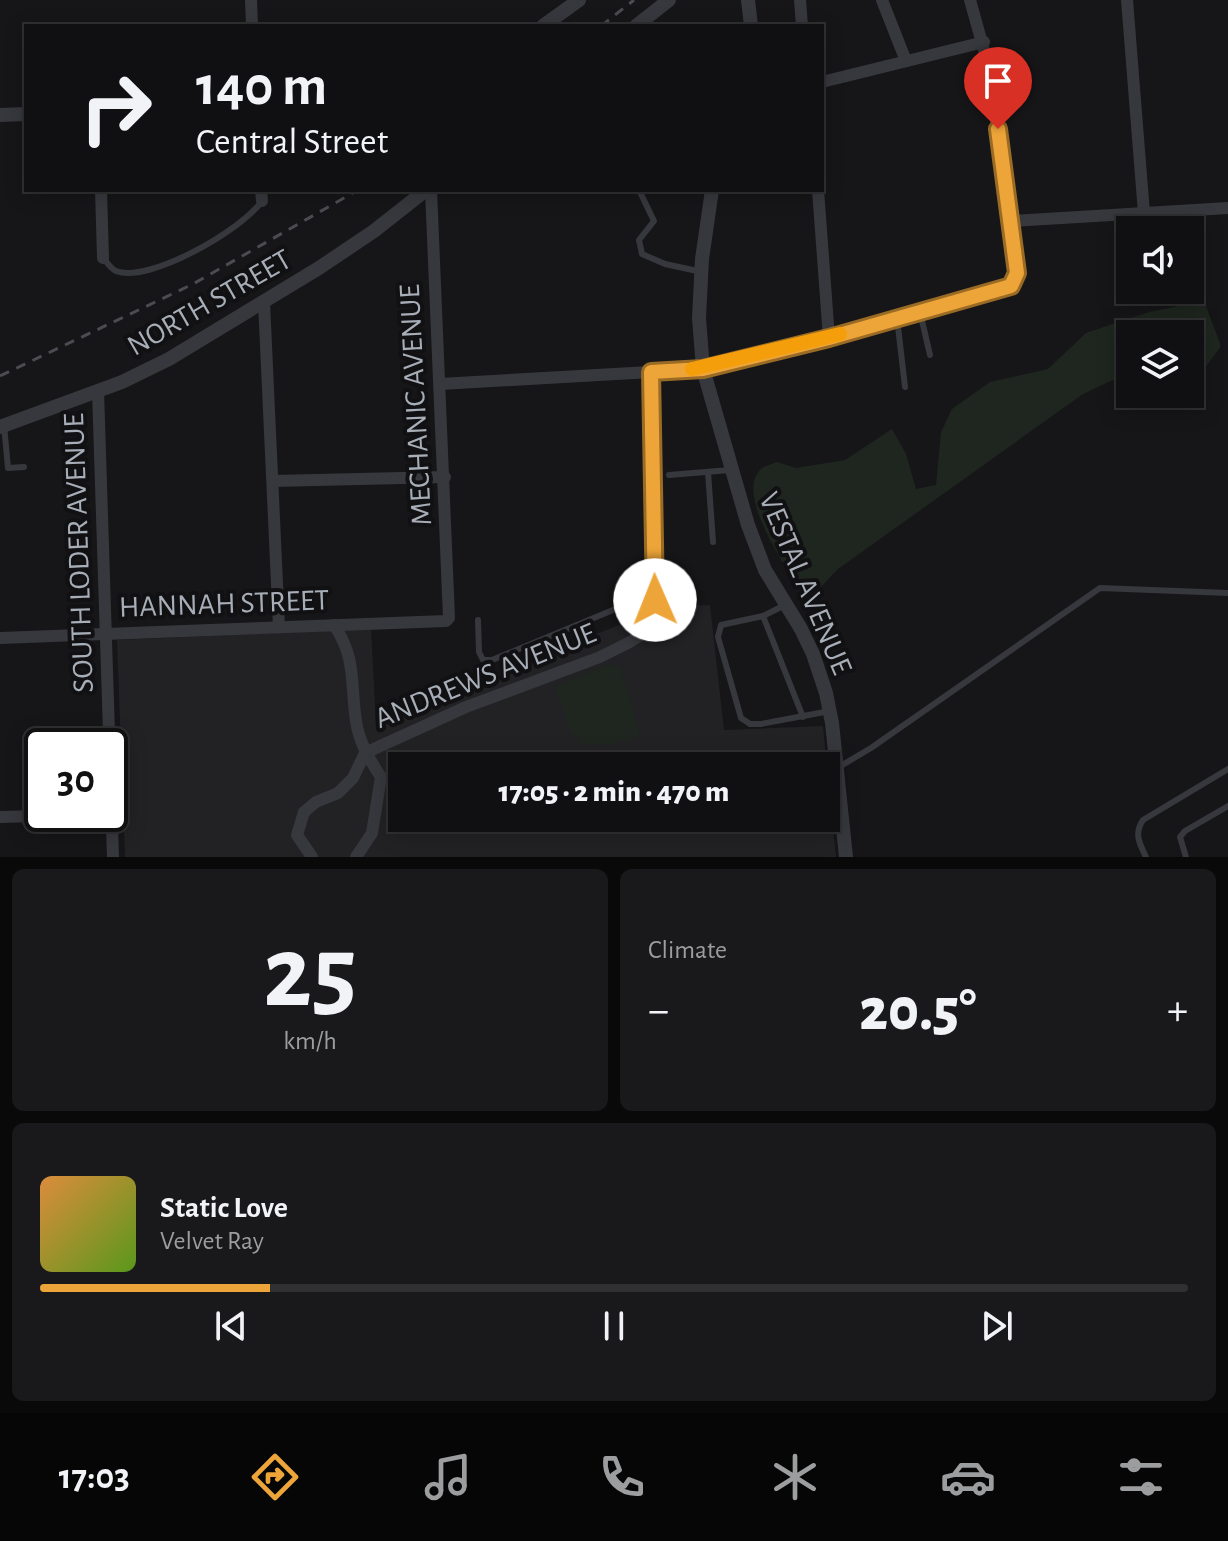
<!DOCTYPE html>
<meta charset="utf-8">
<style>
:root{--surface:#101012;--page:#19191b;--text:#f1f3f6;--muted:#9c9d9f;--line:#303032;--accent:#eda539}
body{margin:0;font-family:"Alegreya Sans",sans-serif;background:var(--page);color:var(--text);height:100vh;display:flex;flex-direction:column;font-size:30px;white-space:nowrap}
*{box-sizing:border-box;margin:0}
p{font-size:26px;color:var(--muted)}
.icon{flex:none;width:44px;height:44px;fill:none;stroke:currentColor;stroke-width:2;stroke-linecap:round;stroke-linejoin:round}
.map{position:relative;height:857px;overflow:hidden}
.details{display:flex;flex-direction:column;gap:12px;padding:12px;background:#09090a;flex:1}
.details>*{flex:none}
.banner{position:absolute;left:24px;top:24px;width:800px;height:168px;border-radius:0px;box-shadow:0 4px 20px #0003,0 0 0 2px var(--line);background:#101012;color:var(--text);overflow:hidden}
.tools{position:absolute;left:1116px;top:216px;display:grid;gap:16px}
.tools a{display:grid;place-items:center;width:88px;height:88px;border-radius:0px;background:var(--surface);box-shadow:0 4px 20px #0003,0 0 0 2px var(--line);font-size:40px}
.speed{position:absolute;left:24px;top:728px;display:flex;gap:16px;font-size:40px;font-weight:700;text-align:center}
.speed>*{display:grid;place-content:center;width:104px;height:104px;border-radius:50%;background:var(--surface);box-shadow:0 4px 20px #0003,0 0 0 2px var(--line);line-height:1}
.speed .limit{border:4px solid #111;border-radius:12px;background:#fff;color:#111}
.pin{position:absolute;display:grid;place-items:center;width:68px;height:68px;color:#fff;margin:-82px -34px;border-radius:50% 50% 50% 0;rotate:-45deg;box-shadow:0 0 8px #0007}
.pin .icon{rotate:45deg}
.me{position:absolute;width:88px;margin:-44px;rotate:359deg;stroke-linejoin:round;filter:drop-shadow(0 0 6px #0008)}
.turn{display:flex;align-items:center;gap:28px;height:168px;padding:0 40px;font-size:36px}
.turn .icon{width:104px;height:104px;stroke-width:2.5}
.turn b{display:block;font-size:56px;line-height:68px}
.big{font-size:60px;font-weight:800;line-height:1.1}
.details .widget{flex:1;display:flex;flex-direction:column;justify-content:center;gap:12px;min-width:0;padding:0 28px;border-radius:12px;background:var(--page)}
.details .dial{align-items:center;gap:0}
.dial b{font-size:104px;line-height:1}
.song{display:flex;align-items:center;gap:24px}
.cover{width:96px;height:96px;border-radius:12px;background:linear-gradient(135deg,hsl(30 70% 55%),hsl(90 70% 35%))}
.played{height:8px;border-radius:4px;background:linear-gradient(90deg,var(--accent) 20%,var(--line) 20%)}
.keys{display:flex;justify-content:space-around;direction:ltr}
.heat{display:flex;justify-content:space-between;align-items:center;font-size:44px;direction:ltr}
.details .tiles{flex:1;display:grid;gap:12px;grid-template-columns:1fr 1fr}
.widget:last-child{grid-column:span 2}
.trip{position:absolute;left:388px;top:752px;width:452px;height:80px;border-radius:0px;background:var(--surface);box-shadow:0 4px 20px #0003,0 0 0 2px var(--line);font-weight:800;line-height:80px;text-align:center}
.dock{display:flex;height:128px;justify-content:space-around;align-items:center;background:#060607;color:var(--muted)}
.dock .icon{width:56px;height:56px}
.dock .on{color:var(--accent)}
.dock b{font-size:36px;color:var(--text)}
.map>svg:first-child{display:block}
</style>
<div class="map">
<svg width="1228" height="857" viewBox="0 0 1228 857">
<rect width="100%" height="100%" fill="#161618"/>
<path fill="#222225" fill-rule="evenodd" d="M710 605 724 730 823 726 836 857H125L117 640 371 629 376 723 666 606ZM402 766H826V818H402Z"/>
<g fill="#1e261f">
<path d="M1204 301 1221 346 1202 372H1190V334H1130V372L1083 394 838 569 815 593 802 594C788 569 735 496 760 470 763 466 772 464 777 462L796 468 845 460 892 429 906 454 916 489 936 485 941 432 952 409 990 382 1048 369 1086 333 1149 312Z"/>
<polygon points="609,664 621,668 640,736 610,745 582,744 570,729 555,687"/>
</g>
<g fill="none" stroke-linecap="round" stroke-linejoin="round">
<g stroke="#37383d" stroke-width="6">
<polyline points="639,190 654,221 639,240 642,254 665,264 702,272"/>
<path d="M103 258C107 262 110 268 116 271 149 284 243 229 262 201"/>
<polyline points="920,312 930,355"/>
<polyline points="897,318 905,387"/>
<polyline points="4,425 8,468 24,467"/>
<polyline points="708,472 713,542"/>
<polyline points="669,475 730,470"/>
<polyline points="785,605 763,616 721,625 718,637 741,718 750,724 761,724 830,711"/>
<polyline points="763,616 803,717"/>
<polyline points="478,620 479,652 483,660 492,660 654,593"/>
<polyline points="839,767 871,748 1100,588 1228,593"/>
<path d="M1146 857C1139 843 1134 833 1143 820L1228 769"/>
<polyline points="1186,857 1180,837 1185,831 1228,806"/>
</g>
<g stroke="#37383d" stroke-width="12">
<polyline points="251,0 252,26"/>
<polyline points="800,0 802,26"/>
<polyline points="882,0 906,61"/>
<polyline points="1127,0 1144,213"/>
<polyline points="822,82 984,42"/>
<polyline points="101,190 103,258"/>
<polyline points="261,190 262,201"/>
<polyline points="818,190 829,338"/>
<polyline points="1011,221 1228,208"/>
<polyline points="264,302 279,627"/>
<polyline points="440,384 703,369 829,338 1011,286 1017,273 989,68 970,0"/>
<polyline points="98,391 113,857"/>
<polyline points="273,481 445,477"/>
<path d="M334 625C357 659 350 683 356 721 359 742 369 759 381 777L372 833 356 857"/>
<polyline points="0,638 446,621 449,618 431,190"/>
<polyline points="365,753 466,707 600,657 628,643 646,632 653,616 655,600 651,372"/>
<polyline points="0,817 113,814"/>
<polyline points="312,857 297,835 304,812 316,802 338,793 353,778 365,753"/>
</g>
<g stroke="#37383d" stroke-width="14">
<polyline points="748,0 751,26"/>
<polyline points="543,26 579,0"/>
<polyline points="636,26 669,0"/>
<polyline points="0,115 26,114"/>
<polyline points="712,190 702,259 699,318 703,369 748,525 765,570 801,629 813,654 826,693 832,723 846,857"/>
<polyline points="0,427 122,382 169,359 319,268 374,231 426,190"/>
</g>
<g stroke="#4a4c52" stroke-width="3" stroke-dasharray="10 8" stroke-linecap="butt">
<polyline points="601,26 634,0"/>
<polyline points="0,376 193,284 358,190"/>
</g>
</g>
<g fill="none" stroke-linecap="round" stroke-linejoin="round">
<defs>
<polyline id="route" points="655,600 651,372 703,369 829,338 1011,286 1017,273 998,129"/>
</defs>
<use href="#route" stroke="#9a6b25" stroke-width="20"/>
<use href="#route" stroke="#eda539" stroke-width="14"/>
<polyline stroke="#f59e0b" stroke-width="14" points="692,369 840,334"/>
</g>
<g text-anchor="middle" stroke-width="8" stroke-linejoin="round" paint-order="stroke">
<g font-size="30" fill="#a8aeb7" stroke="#111113">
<text transform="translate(209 302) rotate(-30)" y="10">NORTH STREET</text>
<text transform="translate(415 405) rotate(-93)" y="10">MECHANIC AVENUE</text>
<text transform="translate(78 553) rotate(-92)" y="10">SOUTH LODER AVENUE</text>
<text transform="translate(806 583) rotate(67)" y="10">VESTAL AVENUE</text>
<text transform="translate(224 603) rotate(-2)" y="10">HANNAH STREET</text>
<text transform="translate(485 675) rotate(-22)" y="10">ANDREWS AVENUE</text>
</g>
</g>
</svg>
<div class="tools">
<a><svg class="icon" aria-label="sound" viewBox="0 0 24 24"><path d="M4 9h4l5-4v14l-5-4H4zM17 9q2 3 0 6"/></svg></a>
<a><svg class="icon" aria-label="layers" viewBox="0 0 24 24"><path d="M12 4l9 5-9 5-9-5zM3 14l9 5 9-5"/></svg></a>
</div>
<div class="speed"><div class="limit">30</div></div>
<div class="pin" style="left:998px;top:129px;background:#d93025"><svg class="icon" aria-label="arrive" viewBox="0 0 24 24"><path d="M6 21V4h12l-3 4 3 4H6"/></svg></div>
<svg class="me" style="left:655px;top:600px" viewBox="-20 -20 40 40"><circle r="19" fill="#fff"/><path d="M0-13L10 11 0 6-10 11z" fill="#eda539"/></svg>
<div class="trip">17:05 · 2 min · 470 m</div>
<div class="banner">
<div class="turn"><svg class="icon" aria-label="right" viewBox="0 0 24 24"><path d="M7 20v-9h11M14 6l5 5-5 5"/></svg><div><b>140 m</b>Central Street</div></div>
</div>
</div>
<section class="details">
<div class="tiles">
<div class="widget dial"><b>25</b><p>km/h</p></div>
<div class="widget"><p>Climate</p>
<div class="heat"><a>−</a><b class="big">20.5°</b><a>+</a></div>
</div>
<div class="widget">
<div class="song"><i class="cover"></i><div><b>Static Love</b><p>Velvet Ray</p></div></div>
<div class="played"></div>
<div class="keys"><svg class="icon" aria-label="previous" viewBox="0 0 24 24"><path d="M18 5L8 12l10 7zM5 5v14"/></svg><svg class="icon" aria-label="pause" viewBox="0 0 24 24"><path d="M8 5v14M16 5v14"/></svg><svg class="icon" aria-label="next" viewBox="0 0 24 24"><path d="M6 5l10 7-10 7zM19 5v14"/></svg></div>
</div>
</div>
</section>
<nav class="dock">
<b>17:03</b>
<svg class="icon on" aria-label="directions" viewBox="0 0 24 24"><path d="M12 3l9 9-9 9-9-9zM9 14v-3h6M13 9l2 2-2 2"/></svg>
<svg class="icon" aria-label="music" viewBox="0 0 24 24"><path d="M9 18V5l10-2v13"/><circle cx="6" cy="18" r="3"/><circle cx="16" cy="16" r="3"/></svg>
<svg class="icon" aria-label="phone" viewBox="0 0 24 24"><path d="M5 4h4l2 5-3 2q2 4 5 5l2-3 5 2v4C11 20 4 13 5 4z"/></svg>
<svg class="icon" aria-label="climate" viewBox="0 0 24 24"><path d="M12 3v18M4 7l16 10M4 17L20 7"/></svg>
<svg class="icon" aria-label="car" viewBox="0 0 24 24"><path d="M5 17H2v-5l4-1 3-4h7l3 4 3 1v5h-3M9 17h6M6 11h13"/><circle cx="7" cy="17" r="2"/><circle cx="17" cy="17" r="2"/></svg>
<svg class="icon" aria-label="filters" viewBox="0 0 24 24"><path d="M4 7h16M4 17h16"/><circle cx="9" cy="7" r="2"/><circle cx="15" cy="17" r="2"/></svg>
</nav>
